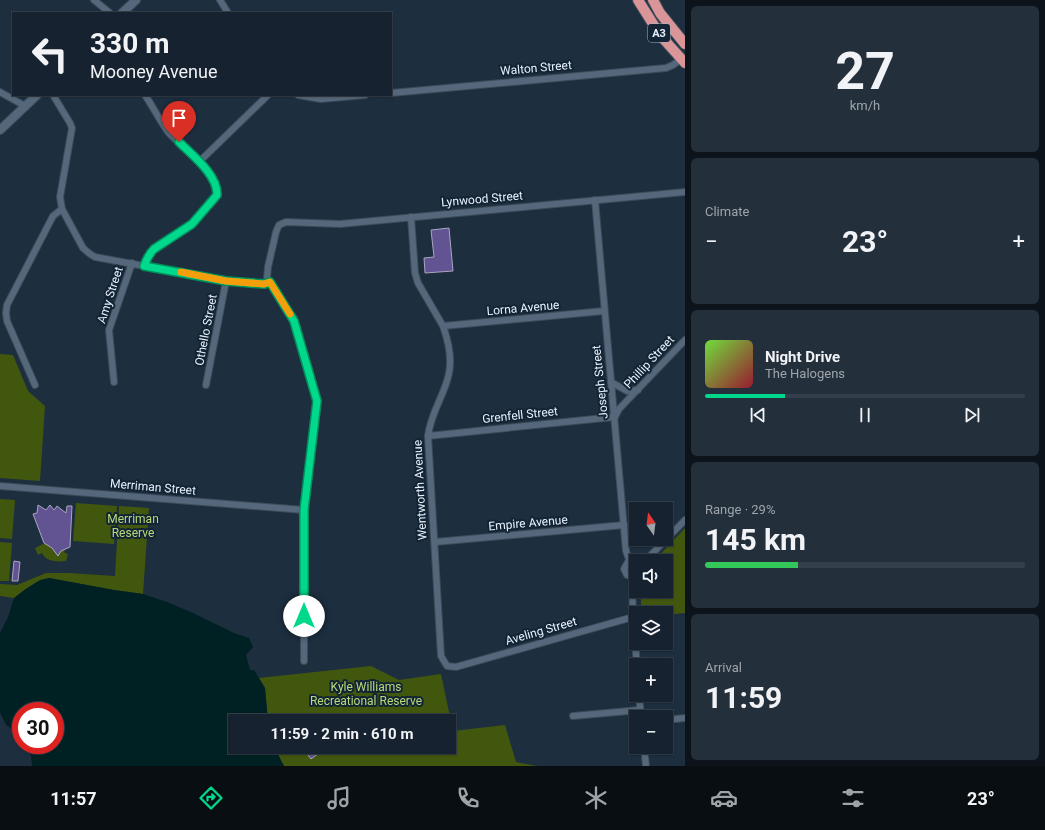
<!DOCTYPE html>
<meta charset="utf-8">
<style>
:root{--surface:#16222f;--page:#232f3b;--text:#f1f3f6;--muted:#9ea4aa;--line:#353f4b;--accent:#00d98c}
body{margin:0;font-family:Roboto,sans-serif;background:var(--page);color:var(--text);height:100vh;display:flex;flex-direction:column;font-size:15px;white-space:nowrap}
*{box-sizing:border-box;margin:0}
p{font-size:13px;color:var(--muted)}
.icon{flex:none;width:22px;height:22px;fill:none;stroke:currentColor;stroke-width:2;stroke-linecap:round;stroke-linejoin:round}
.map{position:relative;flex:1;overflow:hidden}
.side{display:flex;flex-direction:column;gap:6px;padding:6px;background:#0c131a;width:360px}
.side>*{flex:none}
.banner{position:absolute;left:12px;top:12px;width:380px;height:84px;border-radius:0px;box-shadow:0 1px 3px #0004,0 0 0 1px var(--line);background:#16222f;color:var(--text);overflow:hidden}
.needle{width:26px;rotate:346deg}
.tools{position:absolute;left:629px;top:502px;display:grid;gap:8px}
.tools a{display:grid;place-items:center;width:44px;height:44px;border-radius:0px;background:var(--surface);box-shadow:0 1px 3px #0004,0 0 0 1px var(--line);font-size:20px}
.speed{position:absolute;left:12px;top:702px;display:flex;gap:8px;font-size:20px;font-weight:700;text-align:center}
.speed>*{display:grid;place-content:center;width:52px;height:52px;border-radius:50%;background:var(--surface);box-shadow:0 1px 3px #0004,0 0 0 1px var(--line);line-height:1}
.speed .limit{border:6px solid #d22;background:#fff;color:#111}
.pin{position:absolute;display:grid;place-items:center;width:34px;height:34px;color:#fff;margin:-41px -17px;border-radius:50% 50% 50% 0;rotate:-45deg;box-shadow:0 0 4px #0007}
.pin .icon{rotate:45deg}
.me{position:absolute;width:44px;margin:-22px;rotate:0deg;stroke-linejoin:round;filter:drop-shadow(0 0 3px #0008)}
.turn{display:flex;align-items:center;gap:14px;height:84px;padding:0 12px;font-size:18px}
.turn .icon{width:52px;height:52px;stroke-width:2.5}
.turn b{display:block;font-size:28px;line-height:34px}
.big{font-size:30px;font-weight:700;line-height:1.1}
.side .card{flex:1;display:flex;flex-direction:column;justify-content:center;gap:6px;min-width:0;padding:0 14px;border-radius:6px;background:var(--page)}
.side .dial{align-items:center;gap:0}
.dial b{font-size:52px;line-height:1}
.song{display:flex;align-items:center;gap:12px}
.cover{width:48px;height:48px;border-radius:6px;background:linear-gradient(135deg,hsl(100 70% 55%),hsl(350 70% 35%))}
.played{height:4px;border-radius:2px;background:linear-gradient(90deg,var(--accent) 25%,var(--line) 25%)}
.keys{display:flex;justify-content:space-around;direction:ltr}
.heat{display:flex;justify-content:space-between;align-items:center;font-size:22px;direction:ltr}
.charge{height:6px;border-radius:3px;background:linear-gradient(90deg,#34c759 29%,var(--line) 0)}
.trip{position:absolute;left:228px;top:714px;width:228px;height:40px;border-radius:0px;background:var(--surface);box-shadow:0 1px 3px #0004,0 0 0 1px var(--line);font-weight:700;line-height:40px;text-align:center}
.dock{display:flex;height:64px;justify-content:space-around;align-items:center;background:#090e13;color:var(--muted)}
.dock .icon{width:28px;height:28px}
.dock .active{color:var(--accent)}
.dock b{font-size:18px;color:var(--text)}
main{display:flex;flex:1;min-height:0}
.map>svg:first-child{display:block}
</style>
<main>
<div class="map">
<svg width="685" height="766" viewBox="0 0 685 766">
<rect width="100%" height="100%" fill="#1d2e3f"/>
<g fill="#42570e">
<polygon points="0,354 13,355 28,391 45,406 40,481 0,478"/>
<polygon points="0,499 15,500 12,539 0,538"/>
<polygon points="76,503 117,506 114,544 73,541"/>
<path d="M119 506 149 508 143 594 114 590 49 578C36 581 25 589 14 598L0 596V584L17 585 46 573H69L115 576Z"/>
<polygon points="685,528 685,613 666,615 666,613 642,613 640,591 666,591 666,561 654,561"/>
<polygon points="0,542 12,543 9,581 0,581"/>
<path d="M45 543 52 548 55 552 56 549 64 550 65 553 68 554 66 561C58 562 46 562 42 553L38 555 35 548Z"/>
<polygon points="371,666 399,680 441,674 453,731 505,725 516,762 537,766 284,766 274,747 449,747 449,721 268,721 265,688 259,678"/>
</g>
<polygon fill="#002123" points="49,578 114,590 143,594 167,602 191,612 234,633 249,638 253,647 246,655 250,670 254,670 265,688 268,721 235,721 235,747 274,747 284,766 32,766 31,756 28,745 55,745 55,711 21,711 21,734 6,725 0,712 0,633 8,617 14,598 26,589 40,580"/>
<g fill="#625493" stroke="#aaa6c1">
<polygon points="449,228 453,271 425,273 424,258 434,257 431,230"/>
<polygon points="38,505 46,510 50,505 54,510 57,506 66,513 67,506 72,506 70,547 61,551 58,556 52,548 44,543 33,514 37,513"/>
<polygon points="14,561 20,562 18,581 12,581"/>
<polygon points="302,747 327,747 311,759"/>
</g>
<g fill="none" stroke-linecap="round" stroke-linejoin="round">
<defs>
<g id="minor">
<polyline points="94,0 110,13"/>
<polyline points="220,0 228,13"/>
<polyline points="0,92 25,106"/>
<polyline points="391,93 666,68 673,65 681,59"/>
<polyline points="53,95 70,123 72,128 60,197 62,209 83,248 90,254 95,257 226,281 264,284 269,282"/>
<polyline points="298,95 321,99 365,95"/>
<polyline points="199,162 268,95"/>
<polyline points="595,200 626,551 630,562"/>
<path d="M411 217 415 273 418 283 443 326C448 340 452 358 449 373 445 395 431 411 428 436L441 656 447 666 456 667 633 617"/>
<path d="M144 266 147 257 150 253 192 224 216 196C224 178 179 145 168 132 160 121 153 107 145 95"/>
<polyline points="443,326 604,311"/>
<polyline points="114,382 109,330 132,263"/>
<polyline points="611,382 627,391 638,390"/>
<polyline points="35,385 7,321 6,313 7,305 53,216 62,209"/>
<polyline points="206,385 226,281"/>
<polyline points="615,417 619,409 685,340"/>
<polyline points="428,436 614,417"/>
<polyline points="0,486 304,510"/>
<polyline points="435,542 624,525"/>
<polyline points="645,561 685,520"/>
<polyline points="636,563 632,562 628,562 624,569 627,575 632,576 636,574"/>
<polyline points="632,576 633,617 637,665"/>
<polyline points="304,661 304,510 317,401 294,321 267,278 268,267 276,232 279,225 286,222 340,224 685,192"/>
<polyline points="639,695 641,717"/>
<polyline points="573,716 640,710"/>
<polyline points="666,720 685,718"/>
<polyline points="644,747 646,766"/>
</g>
<g id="tertiary">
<polyline points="122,13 136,0"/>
<polyline points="0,130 37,95"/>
</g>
<g id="trunk">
<polyline points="638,0 660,35 685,63"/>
<polyline points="653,0 660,13 685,44"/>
</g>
</defs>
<use href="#minor" stroke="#3c4b59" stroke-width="8"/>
<use href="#tertiary" stroke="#3c4b59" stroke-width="10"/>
<use href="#trunk" stroke="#3c4b59" stroke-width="12"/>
<use href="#minor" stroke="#55687b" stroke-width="6"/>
<use href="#tertiary" stroke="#55687b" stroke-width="8"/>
<use href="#trunk" stroke="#d99597" stroke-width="10"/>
</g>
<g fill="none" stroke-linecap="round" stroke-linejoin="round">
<defs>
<path id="route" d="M179 142C192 155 218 175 217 195L192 224 154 249C149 254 147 258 144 266L226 281 264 284 270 282 294 321 317 401 304 510V616"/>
</defs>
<use href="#route" stroke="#008d5b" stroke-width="10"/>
<use href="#route" stroke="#00d98c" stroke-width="7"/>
<polyline stroke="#f59e0b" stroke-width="7" points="181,272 226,281 264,284 270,282 290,314"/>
</g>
<g text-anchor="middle" stroke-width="4" stroke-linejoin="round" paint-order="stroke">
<rect fill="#132434" stroke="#a7b4c1" stroke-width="1" x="648" y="24" width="22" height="18" rx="3"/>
<g font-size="11" font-weight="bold" fill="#e7f2fe">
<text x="659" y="37">A3</text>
</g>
<g font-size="12" fill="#e7f2fe" stroke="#132434">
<text transform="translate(536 68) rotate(-5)" y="4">Walton Street</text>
<text transform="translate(482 199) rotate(-5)" y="4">Lynwood Street</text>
<text transform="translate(110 295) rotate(-72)" y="4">Amy Street</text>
<text transform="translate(523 308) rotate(-5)" y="4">Lorna Avenue</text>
<text transform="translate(206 330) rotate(-79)" y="4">Othello Street</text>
<text transform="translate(649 362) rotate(-47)" y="4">Phillip Street</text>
<text transform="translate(600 382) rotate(-96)" y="4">Joseph Street</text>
<text transform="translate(520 415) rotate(-6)" y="4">Grenfell Street</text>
<text transform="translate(153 487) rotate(5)" y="4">Merriman Street</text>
<text transform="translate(420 490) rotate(-93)" y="4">Wentworth Avenue</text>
<text transform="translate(528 523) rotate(-5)" y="4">Empire Avenue</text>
<text transform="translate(541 631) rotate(-16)" y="4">Aveling Street</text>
</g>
<g font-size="12" fill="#b9da7a" stroke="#132434">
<text x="133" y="523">Merriman<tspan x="133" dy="14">Reserve</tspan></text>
<text x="366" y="691">Kyle Williams<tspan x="366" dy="14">Recreational Reserve</tspan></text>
</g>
</g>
</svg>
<div class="tools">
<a><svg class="needle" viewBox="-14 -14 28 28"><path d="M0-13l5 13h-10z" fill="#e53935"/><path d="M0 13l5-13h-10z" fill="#9ea4aa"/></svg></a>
<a><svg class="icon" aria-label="sound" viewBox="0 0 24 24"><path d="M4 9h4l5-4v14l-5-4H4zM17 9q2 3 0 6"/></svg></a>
<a><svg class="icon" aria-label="layers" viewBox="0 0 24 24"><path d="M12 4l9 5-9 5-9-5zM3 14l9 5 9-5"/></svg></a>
<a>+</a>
<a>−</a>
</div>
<div class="speed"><div class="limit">30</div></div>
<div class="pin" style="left:179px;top:142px;background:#d93025"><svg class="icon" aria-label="arrive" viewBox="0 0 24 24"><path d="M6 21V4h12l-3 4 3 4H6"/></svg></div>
<svg class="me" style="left:304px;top:616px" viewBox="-20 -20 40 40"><circle r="19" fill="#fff"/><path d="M0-13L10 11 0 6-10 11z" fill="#00d98c"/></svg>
<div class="trip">11:59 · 2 min · 610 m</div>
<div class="banner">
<div class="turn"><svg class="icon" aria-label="left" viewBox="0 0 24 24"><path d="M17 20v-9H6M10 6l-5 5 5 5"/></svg><div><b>330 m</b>Mooney Avenue</div></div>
</div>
</div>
<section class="side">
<div class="card dial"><b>27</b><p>km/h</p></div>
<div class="card"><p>Climate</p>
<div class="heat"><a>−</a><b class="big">23°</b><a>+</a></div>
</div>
<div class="card">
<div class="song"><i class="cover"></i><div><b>Night Drive</b><p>The Halogens</p></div></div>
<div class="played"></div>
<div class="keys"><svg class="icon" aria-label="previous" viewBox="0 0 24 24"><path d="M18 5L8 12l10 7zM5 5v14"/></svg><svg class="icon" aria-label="pause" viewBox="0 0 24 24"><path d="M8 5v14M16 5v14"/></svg><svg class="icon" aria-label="next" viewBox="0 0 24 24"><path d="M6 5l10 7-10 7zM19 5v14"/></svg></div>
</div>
<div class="card"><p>Range · 29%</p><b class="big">145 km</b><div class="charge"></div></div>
<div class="card"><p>Arrival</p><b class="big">11:59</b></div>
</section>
</main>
<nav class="dock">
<b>11:57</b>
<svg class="icon active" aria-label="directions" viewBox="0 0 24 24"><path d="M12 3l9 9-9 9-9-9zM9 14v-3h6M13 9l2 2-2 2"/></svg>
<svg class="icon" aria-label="music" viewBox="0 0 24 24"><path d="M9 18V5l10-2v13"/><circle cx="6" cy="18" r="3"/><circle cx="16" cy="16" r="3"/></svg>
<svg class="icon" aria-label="phone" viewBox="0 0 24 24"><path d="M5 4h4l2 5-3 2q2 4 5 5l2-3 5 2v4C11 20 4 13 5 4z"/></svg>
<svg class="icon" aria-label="climate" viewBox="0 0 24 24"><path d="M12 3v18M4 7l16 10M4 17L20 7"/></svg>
<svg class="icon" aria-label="car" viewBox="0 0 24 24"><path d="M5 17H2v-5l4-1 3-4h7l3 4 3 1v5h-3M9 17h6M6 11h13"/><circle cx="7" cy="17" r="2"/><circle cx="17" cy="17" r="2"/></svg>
<svg class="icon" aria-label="filters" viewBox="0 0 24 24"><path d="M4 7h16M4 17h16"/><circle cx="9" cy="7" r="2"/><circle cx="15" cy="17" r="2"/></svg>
<b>23°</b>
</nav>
